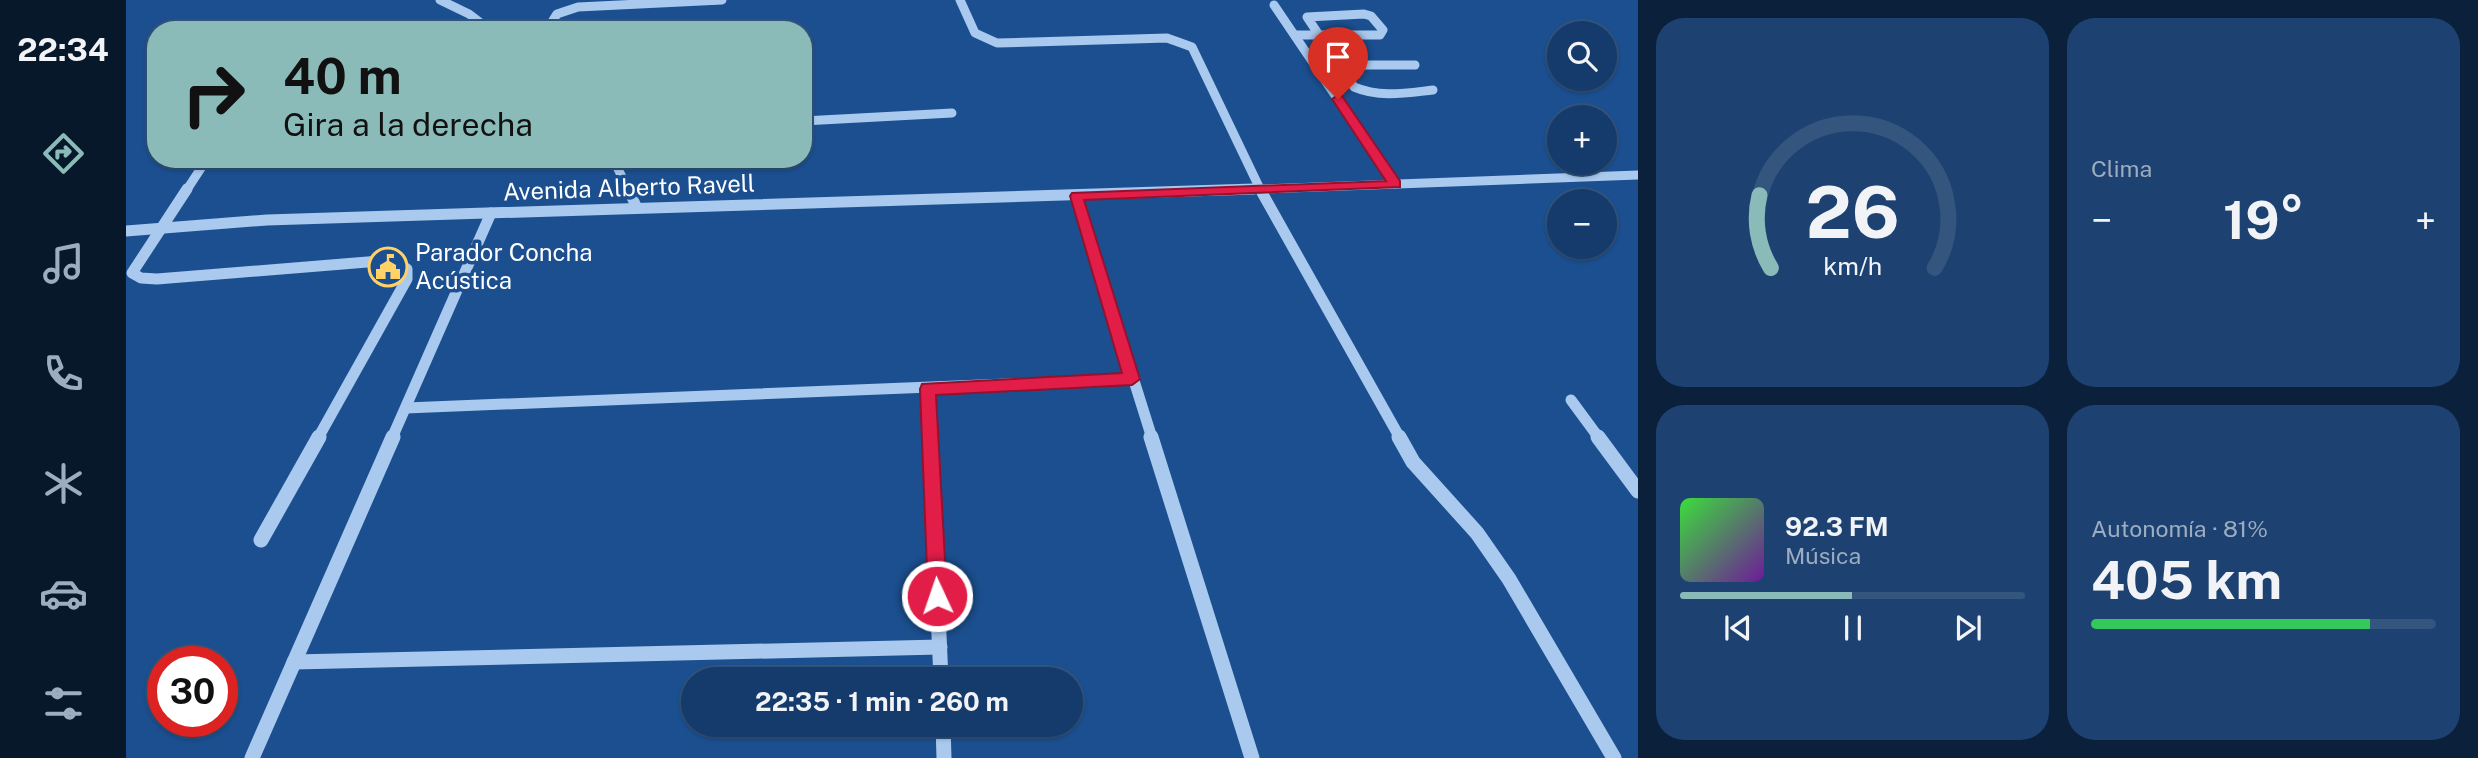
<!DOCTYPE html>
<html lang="es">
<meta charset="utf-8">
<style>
:root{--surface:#143b6b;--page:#1d4271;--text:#f1f3f6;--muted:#9dadc1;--line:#33557e;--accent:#8bbbb9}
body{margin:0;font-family:"Public Sans",sans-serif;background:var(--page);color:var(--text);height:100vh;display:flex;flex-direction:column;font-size:26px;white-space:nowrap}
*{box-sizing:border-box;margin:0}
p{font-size:23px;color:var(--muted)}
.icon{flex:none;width:38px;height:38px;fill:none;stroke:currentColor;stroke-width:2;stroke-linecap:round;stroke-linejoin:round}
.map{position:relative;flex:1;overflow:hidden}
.side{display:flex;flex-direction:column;gap:18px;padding:18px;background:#0b203b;width:840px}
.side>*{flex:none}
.banner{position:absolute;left:21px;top:21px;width:665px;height:147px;border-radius:28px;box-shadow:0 2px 5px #0004,0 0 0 2px var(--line);background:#8bbbb9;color:#111;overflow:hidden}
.buttons{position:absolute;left:1421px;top:21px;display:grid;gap:14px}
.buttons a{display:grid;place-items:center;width:70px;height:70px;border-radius:50%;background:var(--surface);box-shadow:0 2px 5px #0004,0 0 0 2px var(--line);font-size:35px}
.speed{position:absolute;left:21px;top:646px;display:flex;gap:14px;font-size:35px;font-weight:700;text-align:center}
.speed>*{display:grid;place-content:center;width:91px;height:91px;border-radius:50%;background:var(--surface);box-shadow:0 2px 5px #0004,0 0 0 2px var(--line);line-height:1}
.speed .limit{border:10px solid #d22;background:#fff;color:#111}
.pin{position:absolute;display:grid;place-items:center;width:60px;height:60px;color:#fff;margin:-72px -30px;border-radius:50% 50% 50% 0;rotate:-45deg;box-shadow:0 0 7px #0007}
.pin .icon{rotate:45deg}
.me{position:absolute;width:77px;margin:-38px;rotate:357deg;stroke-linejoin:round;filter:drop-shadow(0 0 5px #0008)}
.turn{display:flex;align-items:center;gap:24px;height:147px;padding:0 21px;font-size:32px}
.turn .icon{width:91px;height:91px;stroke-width:2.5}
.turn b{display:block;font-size:49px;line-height:60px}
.big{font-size:52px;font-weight:700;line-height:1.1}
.side .tile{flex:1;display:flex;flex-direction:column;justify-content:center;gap:10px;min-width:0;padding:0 24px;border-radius:28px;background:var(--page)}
.side .dial{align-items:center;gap:0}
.dial svg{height:182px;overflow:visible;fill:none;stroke:var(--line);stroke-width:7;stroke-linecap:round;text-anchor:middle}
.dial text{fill:var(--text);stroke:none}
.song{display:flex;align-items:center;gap:21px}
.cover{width:84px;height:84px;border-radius:10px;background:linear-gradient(135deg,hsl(120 70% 55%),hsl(280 70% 35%))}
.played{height:7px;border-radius:4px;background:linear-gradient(90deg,var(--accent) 50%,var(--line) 50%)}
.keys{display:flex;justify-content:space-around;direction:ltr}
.heat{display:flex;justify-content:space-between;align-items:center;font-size:38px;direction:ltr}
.charge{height:10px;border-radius:5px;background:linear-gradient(90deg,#34c759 81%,var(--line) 0)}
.side .tiles{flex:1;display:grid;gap:18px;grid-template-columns:repeat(2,1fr)}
.trip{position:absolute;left:555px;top:667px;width:402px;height:70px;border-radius:35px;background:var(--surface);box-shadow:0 2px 5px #0004,0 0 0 2px var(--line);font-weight:700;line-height:70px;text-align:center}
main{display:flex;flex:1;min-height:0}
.tabs{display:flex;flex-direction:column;width:126px;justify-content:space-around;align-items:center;background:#08182b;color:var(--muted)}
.tabs .icon{width:49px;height:49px}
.tabs .selected{color:var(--accent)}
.tabs b{font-size:32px;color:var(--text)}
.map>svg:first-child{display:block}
</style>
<main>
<nav class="tabs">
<b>22:34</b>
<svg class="icon selected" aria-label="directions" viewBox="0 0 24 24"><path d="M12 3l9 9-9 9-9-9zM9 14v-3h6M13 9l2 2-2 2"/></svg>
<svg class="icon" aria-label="music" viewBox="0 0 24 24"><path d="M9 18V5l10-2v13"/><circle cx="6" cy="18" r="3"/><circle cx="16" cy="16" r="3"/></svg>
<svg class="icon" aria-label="phone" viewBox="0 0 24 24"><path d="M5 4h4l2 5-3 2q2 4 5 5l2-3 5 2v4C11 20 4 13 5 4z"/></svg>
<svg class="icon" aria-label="climate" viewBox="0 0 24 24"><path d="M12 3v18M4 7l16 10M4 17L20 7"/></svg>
<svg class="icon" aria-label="car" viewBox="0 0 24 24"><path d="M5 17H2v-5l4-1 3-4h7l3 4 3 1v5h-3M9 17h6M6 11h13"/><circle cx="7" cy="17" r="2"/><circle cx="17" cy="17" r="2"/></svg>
<svg class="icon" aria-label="filters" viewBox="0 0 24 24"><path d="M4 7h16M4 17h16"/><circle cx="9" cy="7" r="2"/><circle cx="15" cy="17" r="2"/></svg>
</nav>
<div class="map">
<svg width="1512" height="758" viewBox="0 0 1512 758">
<rect width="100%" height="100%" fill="#1b4f8f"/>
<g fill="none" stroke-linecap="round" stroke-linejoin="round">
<g stroke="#a9c9ee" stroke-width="9">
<polyline points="314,0 343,14 364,30"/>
<polyline points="834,0 849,33 871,43 1041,38 1066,47 1135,191"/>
<polyline points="1148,5 1269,184"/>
<polygon points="1238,14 1245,16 1257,30 1254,35 1193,35 1181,17"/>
<polyline points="427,30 424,25 431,14 452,7 596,0"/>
<path d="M1169 35H1193L1228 87C1254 98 1280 93 1307 90"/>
<polyline points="1214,65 1289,65"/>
<polyline points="677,121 826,113"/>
<polyline points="487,159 503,191"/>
<polyline points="60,191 81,159"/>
<polyline points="1081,191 1512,175"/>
</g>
<g stroke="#a9c9ee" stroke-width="11">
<polyline points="61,189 6,273 15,278 31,279 266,260 281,269 281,279 192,438"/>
<polyline points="502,189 511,208"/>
<polyline points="1134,189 1274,438"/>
<polyline points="950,196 1026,438"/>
<polyline points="0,231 141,220 1128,189"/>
<polyline points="802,389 804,438"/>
<polyline points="1445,400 1473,438"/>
<polyline points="280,408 1006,379"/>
<polyline points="266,438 365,213"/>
</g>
<g stroke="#a9c9ee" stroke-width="15">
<polyline points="804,437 815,679"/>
<polyline points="1025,437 1126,758"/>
<polyline points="1273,437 1287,462 1351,533 1383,579 1488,758"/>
<polyline points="1472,437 1512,491"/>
<polyline points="135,540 193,437"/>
<polyline points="168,662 814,647"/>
<polyline points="817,724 818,758"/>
<polyline points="126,758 267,437"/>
</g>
</g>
<polygon fill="#e11d48" stroke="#92132f" stroke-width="2" points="1212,95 1216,96 1274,181 1274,187 958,200 1014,379 1006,385 810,395 821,596 818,602 811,605 805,602 802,596 794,389 796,384 996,373 944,196 946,193 1260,181 1206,99"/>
<defs>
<symbol id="civic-ring" viewBox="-11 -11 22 22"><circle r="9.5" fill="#1b4f8f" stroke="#ffd166" stroke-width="1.5"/><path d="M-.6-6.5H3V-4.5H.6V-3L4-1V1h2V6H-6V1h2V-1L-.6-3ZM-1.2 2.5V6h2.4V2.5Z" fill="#ffd166"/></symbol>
</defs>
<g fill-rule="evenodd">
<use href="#civic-ring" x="240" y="245" width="44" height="44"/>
</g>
<g text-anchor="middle" stroke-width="7" stroke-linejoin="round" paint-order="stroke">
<g font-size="24" fill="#fff" stroke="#1b4f8f">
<text transform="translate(503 188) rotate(-2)" y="8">Avenida Alberto Ravell</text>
</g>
<g font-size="24" fill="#fff" stroke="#1b4f8f" text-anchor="start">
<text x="289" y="261">Parador Concha<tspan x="289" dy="28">Acústica</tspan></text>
</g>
</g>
</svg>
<div class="buttons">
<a><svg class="icon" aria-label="search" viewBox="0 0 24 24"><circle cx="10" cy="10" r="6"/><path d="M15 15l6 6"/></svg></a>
<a>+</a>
<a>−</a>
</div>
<div class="speed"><div class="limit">30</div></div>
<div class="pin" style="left:1212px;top:99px;background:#d93025"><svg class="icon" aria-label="arrive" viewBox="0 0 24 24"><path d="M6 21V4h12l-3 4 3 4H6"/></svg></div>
<svg class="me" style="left:811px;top:596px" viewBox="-20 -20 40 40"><circle r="17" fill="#e11d48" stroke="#fff" stroke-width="3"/><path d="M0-11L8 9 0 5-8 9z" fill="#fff"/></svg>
<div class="trip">22:35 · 1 min · 260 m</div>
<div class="banner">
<div class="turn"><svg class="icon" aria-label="right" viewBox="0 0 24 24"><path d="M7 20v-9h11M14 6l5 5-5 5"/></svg><div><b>40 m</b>Gira a la derecha</div></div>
</div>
</div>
<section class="side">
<div class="tiles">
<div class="tile dial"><svg viewBox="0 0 100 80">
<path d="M14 69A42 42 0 1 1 86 69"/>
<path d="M14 69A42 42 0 0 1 9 37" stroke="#8bbbb9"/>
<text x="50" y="56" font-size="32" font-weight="700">26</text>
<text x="50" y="72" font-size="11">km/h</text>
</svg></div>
<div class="tile"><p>Clima</p>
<div class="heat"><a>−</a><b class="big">19°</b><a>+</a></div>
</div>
<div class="tile">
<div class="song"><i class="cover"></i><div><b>92.3 FM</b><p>Música</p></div></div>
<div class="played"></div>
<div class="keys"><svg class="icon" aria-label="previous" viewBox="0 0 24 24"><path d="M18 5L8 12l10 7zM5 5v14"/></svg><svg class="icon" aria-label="pause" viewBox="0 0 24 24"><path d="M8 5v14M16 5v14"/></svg><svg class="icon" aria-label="next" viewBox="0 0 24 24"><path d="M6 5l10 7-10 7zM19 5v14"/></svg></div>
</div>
<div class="tile"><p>Autonomía · 81%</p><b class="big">405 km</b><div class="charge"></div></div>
</div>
</section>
</main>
